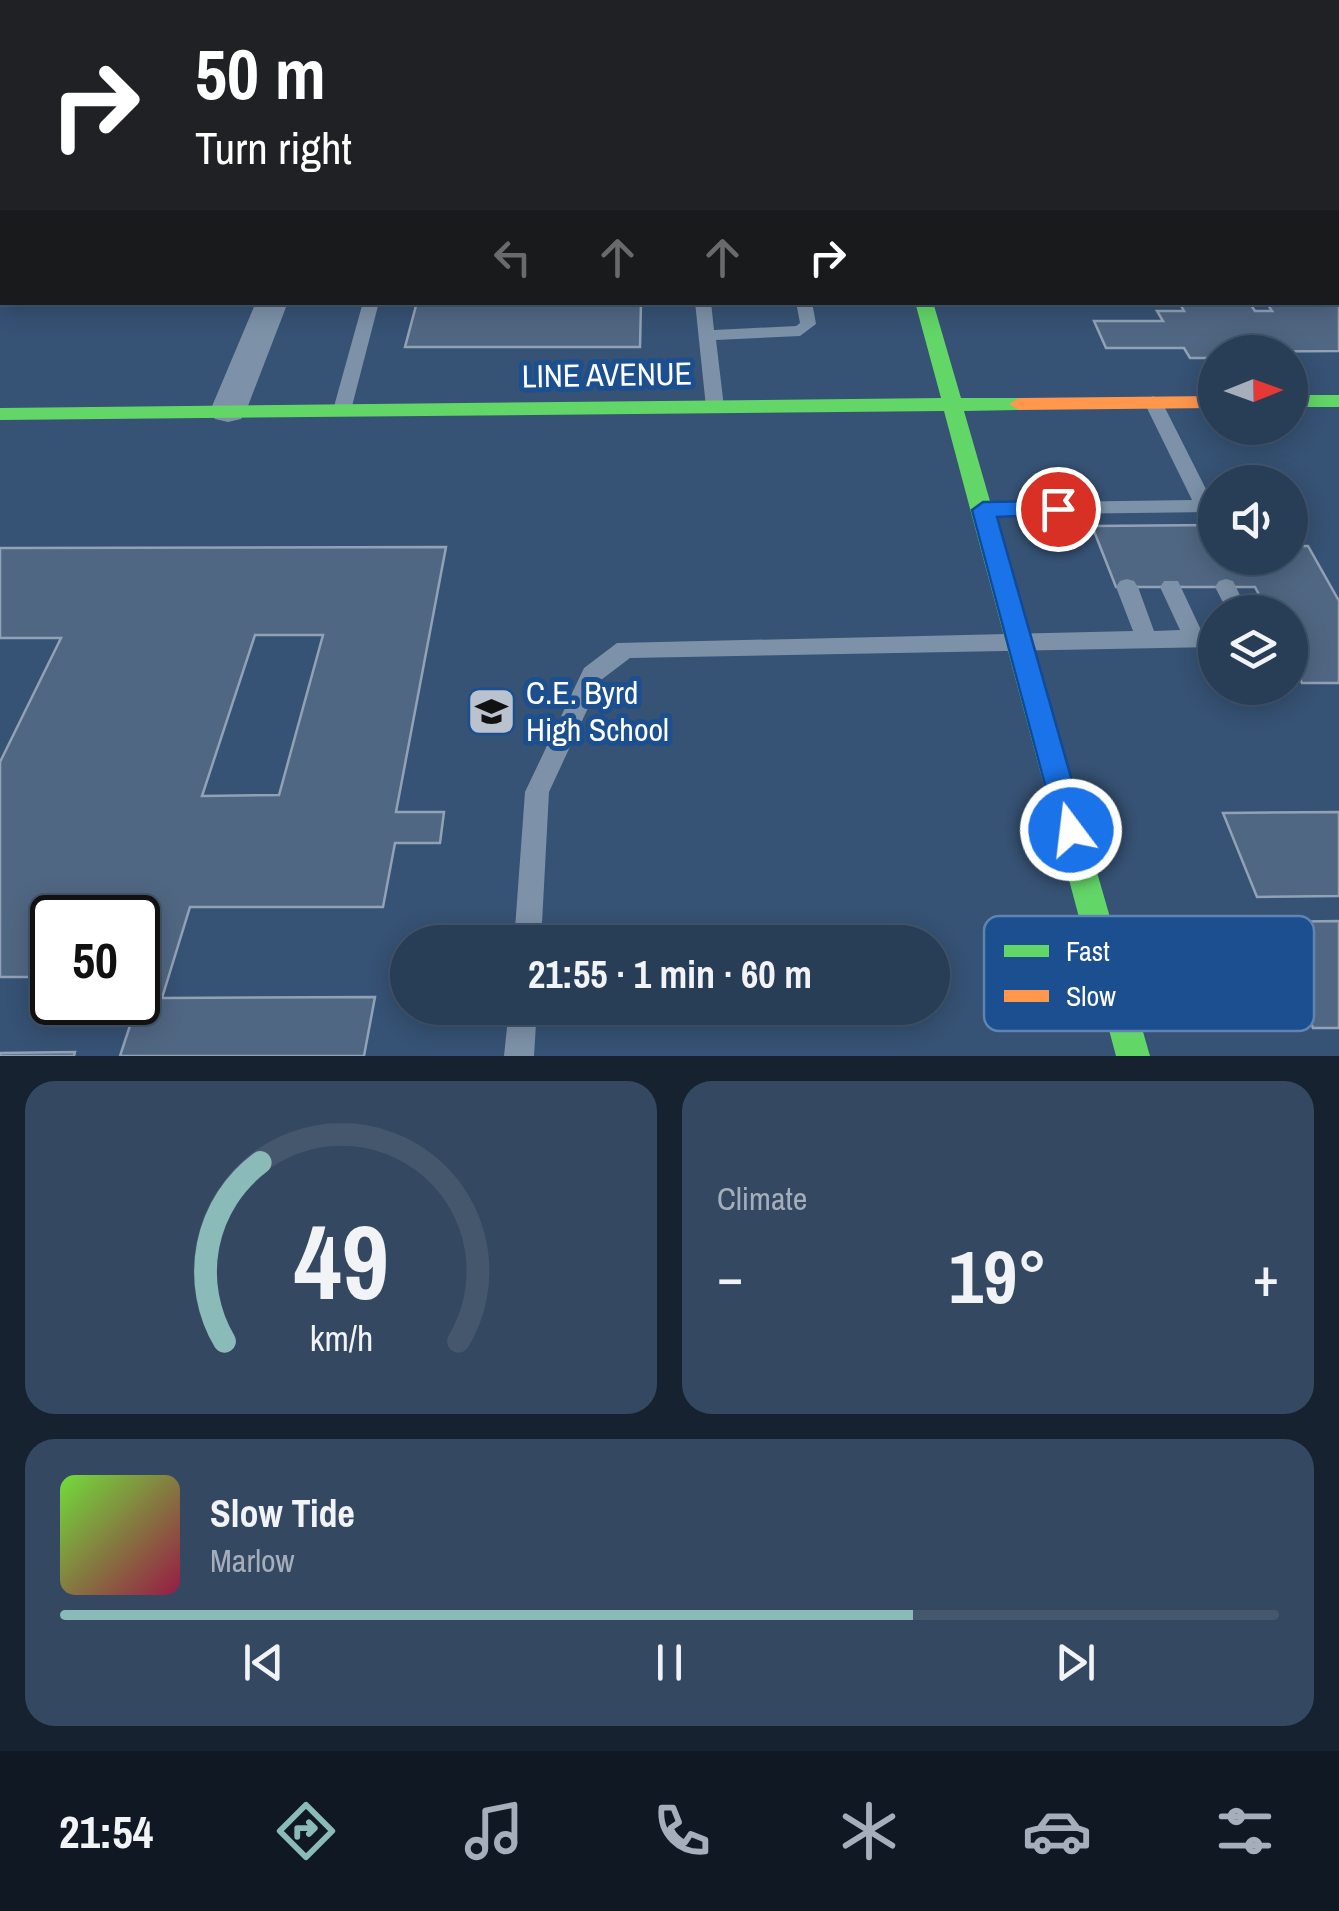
<!DOCTYPE html>
<meta charset="utf-8">
<style>
:root{--surface:#283e57;--page:#344961;--text:#f1f3f6;--muted:#a5aeba;--line:#44576d;--accent:#8bbbb9}
body{margin:0;font-family:"Archivo Narrow",sans-serif;background:var(--page);color:var(--text);height:100vh;display:flex;flex-direction:column;font-size:38px;white-space:nowrap}
*{box-sizing:border-box;margin:0}
p{font-size:32px;color:var(--muted)}
.icon{flex:none;width:55px;height:55px;fill:none;stroke:currentColor;stroke-width:2;stroke-linecap:round;stroke-linejoin:round}
.map{position:relative;height:1056px;overflow:hidden}
.details{display:flex;flex-direction:column;gap:25px;padding:25px;background:#162230;flex:1}
.details>*{flex:none}
.top-card{position:absolute;left:0px;top:0px;width:1340px;height:305px;box-shadow:0 5px 25px #0003,0 0 0 2px var(--line);background:#202124;color:#fff;overflow:hidden}
.needle{width:65px;rotate:89deg}
.buttons{position:absolute;left:1198px;top:335px;display:grid;gap:20px}
.buttons a{display:grid;place-items:center;width:110px;height:110px;border-radius:50%;background:var(--surface);box-shadow:0 5px 25px #0003,0 0 0 2px var(--line);font-size:50px}
.speed{position:absolute;left:30px;top:895px;display:flex;gap:20px;font-size:50px;font-weight:700;text-align:center}
.speed>*{display:grid;place-content:center;width:130px;height:130px;border-radius:50%;background:var(--surface);box-shadow:0 5px 25px #0003,0 0 0 2px var(--line);line-height:1}
.speed .limit{border:5px solid #111;border-radius:15px;background:#fff;color:#111}
.pin{position:absolute;display:grid;place-items:center;width:85px;height:85px;color:#fff;margin:-42px;border:5px solid #fff;border-radius:50%;box-shadow:0 2px 10px #0007}
.me{position:absolute;width:110px;margin:-55px;rotate:345deg;stroke-linejoin:round;filter:drop-shadow(0 0 8px #0008)}
.turn{display:flex;align-items:center;gap:35px;height:210px;padding:0 30px;font-size:45px}
.turn .icon{width:130px;height:130px;stroke-width:2.5}
.turn b{display:block;font-size:70px;line-height:85px}
.lanes{display:flex;align-items:center;height:95px;padding:0 30px;background:#0003;justify-content:center;gap:50px;direction:ltr}
.lanes .off{opacity:.35}
.big{font-size:75px;font-weight:800;line-height:1.1}
.details .widget{flex:1;display:flex;flex-direction:column;justify-content:center;gap:15px;min-width:0;padding:0 35px;border-radius:30px;background:var(--page)}
.details .dial{align-items:center;gap:0}
.dial svg{height:260px;overflow:visible;fill:none;stroke:var(--line);stroke-width:7;stroke-linecap:round;text-anchor:middle}
.dial text{fill:var(--text);stroke:none}
.song{display:flex;align-items:center;gap:30px}
.cover{width:120px;height:120px;border-radius:15px;background:linear-gradient(135deg,hsl(100 70% 55%),hsl(340 70% 35%))}
.played{height:10px;border-radius:5px;background:linear-gradient(90deg,var(--accent) 70%,var(--line) 70%)}
.keys{display:flex;justify-content:space-around;direction:ltr}
.heat{display:flex;justify-content:space-between;align-items:center;font-size:55px;direction:ltr}
.details .tiles{flex:1;display:grid;gap:25px;grid-template-columns:1fr 1fr}
.widget:last-child{grid-column:span 2}
.trip{position:absolute;left:390px;top:925px;width:560px;height:100px;border-radius:50px;background:var(--surface);box-shadow:0 5px 25px #0003,0 0 0 2px var(--line);font-weight:800;line-height:100px;text-align:center}
.dock{display:flex;height:160px;justify-content:space-around;align-items:center;background:#101923;color:var(--muted)}
.dock .icon{width:70px;height:70px}
.dock .current{color:var(--accent)}
.dock b{font-size:45px;color:var(--text)}
.map>svg:first-child{display:block}
</style>
<div class="map">
<svg width="1339" height="1056" viewBox="0 0 1339 1056">
<rect width="100%" height="100%" fill="#365274"/>
<g fill="#506783" stroke="#92a2b6" stroke-width="2.5" fill-rule="evenodd">
<polygon points="1339,296 1339,351 1215,352 1215,358 1190,358 1184,348 1106,348 1094,321 1163,321 1157,311 1184,311 1179,302 1249,302 1255,311 1272,311 1266,302 1338,302"/>
<polygon points="417,302 641,302 640,347 405,347"/>
<polygon points="1215,525 1215,558 1290,558 1290,546 1308,546 1339,601 1339,683 1302,683 1290,658 1290,612 1268,612 1255,587 1116,587 1092,526"/>
<path d="M446 547 396 812H444L440 843H395L383 907H190L162 998 375 997 364 1056H120L146 977H138V918H52V977H0V762L61 638H0V548ZM255 635H323L279 795 202 796Z"/>
<polygon points="1339,812 1339,896 1257,897 1223,813"/>
<polygon points="1339,921 1339,1028 1313,1028 1269,922"/>
<polygon points="75,1052 74,1056 0,1056 0,1053"/>
</g>
<g fill="none" stroke-linecap="round" stroke-linejoin="round">
<g fill="#7d92a8" fill-rule="evenodd">
<polygon points="943,0 1019,0 1020,2 942,2"/>
<rect x="1338" y="134" width="1" height="9"/>
<rect x="1338" y="221" width="1" height="8"/>
<polygon points="2,250 2,263 0,264 0,251"/>
<polygon points="1338,252 1339,252 1339,262 1338,261"/>
<polygon points="363,302 379,302 351,410 342,416 333,410"/>
<polygon points="695,302 711,302 714,330 796,326 800,323 796,302 812,302 816,324 800,336 716,340 724,407 715,413 706,407"/>
<polygon points="1153,396 1162,402 1215,507 1212,512 977,515 974,510 984,503 1192,500 1144,402"/>
<polygon points="1127,579 1134,581 1138,587 1154,631 1180,630 1160,587 1164,581 1178,581 1201,630 1215,629 1215,647 630,658 601,680 549,792 541,942 514,942 525,792 584,668 617,643 1133,631 1116,587 1120,581"/>
<polygon points="1226,579 1233,581 1248,612 1228,612 1215,587 1219,581"/>
<polygon points="509,1008 537,1008 534,1056 504,1056"/>
</g>
<polygon fill="#7d92a8" fill-rule="evenodd" points="256,302 288,302 246,411 241,419 228,422 215,419 210,411"/>
<g fill="#63d668" fill-rule="evenodd">
<polygon points="827,0 839,0 840,2 828,2"/>
<polygon points="915,302 933,302 961,398 1019,398 1029,404 1019,410 964,411 1150,1056 1116,1056 944,411 0,420 0,408 941,398"/>
<rect x="1290" y="395" width="49" height="12"/>
</g>
<polygon fill="#ff974d" fill-rule="evenodd" points="1215,396 1215,408 1019,410 1009,404 1019,398"/>
</g>
<polygon fill="#1a73e8" stroke="#114b97" stroke-width="2.5" points="1058,501 1069,509 1065,514 997,517 1086,830 1081,839 1071,843 1061,839 1057,830 972,510 983,502"/>
<defs>
<symbol id="school-square" viewBox="-11 -11 22 22"><rect x="-9" y="-9" width="18" height="18" rx="4" fill="#b9c2ce" stroke="#1b4f8f"/><path d="M0-5L7-2L0 1L-7-2ZM-4 1L0 2.5L4 1V4Q0 6-4 4Z" fill="#111"/></symbol>
</defs>
<g fill-rule="evenodd">
<use href="#school-square" x="464" y="684" width="55" height="55"/>
</g>
<g text-anchor="middle" stroke-width="10" stroke-linejoin="round" paint-order="stroke">
<g font-size="32" fill="#fff" stroke="#1b4f8f">
<text transform="translate(607 375) rotate(-1)" y="11">LINE AVENUE</text>
</g>
<g font-size="32" fill="#fff" stroke="#1b4f8f" text-anchor="start">
<text x="526" y="704">C.E. Byrd<tspan x="526" dy="37">High School</tspan></text>
</g>
</g>
<rect x="984" y="916" width="330" height="115" rx="15" fill="#1b4f8f" stroke="#5f84b1" stroke-width="2.5"/>
<rect x="1004" y="945" width="45" height="12" fill="#63d668"/>
<rect x="1004" y="990" width="45" height="12" fill="#ff974d"/>
<g font-size="28" fill="#fff">
<text x="1066" y="961">Fast</text>
<text x="1066" y="1006">Slow</text>
</g>
</svg>
<div class="buttons">
<a><svg class="needle" viewBox="-14 -14 28 28"><path d="M0-13l5 13h-10z" fill="#e53935"/><path d="M0 13l5-13h-10z" fill="#a5aeba"/></svg></a>
<a><svg class="icon" aria-label="sound" viewBox="0 0 24 24"><path d="M4 9h4l5-4v14l-5-4H4zM17 9q2 3 0 6"/></svg></a>
<a><svg class="icon" aria-label="layers" viewBox="0 0 24 24"><path d="M12 4l9 5-9 5-9-5zM3 14l9 5 9-5"/></svg></a>
</div>
<div class="speed"><div class="limit">50</div></div>
<div class="pin" style="left:1058px;top:509px;background:#d93025"><svg class="icon" aria-label="arrive" viewBox="0 0 24 24"><path d="M6 21V4h12l-3 4 3 4H6"/></svg></div>
<svg class="me" style="left:1071px;top:830px" viewBox="-20 -20 40 40"><circle r="17" fill="#1a73e8" stroke="#fff" stroke-width="3"/><path d="M0-11L8 9 0 5-8 9z" fill="#fff"/></svg>
<div class="trip">21:55 · 1 min · 60 m</div>
<div class="top-card">
<div class="turn"><svg class="icon" aria-label="right" viewBox="0 0 24 24"><path d="M7 20v-9h11M14 6l5 5-5 5"/></svg><div><b>50 m</b>Turn right</div></div>
<div class="lanes"><svg class="icon off" aria-label="left" viewBox="0 0 24 24"><path d="M17 20v-9H6M10 6l-5 5 5 5"/></svg><svg class="icon off" aria-label="ahead" viewBox="0 0 24 24"><path d="M12 20V5M6 11l6-6 6 6"/></svg><svg class="icon off" aria-label="ahead" viewBox="0 0 24 24"><path d="M12 20V5M6 11l6-6 6 6"/></svg><svg class="icon" aria-label="right" viewBox="0 0 24 24"><path d="M7 20v-9h11M14 6l5 5-5 5"/></svg></div>
</div>
</div>
<section class="details">
<div class="tiles">
<div class="widget dial"><svg viewBox="0 0 100 80">
<path d="M14 69A42 42 0 1 1 86 69"/>
<path d="M14 69A42 42 0 0 1 25 14" stroke="#8bbbb9"/>
<text x="50" y="56" font-size="32" font-weight="700">49</text>
<text x="50" y="72" font-size="11">km/h</text>
</svg></div>
<div class="widget"><p>Climate</p>
<div class="heat"><a>−</a><b class="big">19°</b><a>+</a></div>
</div>
<div class="widget">
<div class="song"><i class="cover"></i><div><b>Slow Tide</b><p>Marlow</p></div></div>
<div class="played"></div>
<div class="keys"><svg class="icon" aria-label="previous" viewBox="0 0 24 24"><path d="M18 5L8 12l10 7zM5 5v14"/></svg><svg class="icon" aria-label="pause" viewBox="0 0 24 24"><path d="M8 5v14M16 5v14"/></svg><svg class="icon" aria-label="next" viewBox="0 0 24 24"><path d="M6 5l10 7-10 7zM19 5v14"/></svg></div>
</div>
</div>
</section>
<nav class="dock">
<b>21:54</b>
<svg class="icon current" aria-label="directions" viewBox="0 0 24 24"><path d="M12 3l9 9-9 9-9-9zM9 14v-3h6M13 9l2 2-2 2"/></svg>
<svg class="icon" aria-label="music" viewBox="0 0 24 24"><path d="M9 18V5l10-2v13"/><circle cx="6" cy="18" r="3"/><circle cx="16" cy="16" r="3"/></svg>
<svg class="icon" aria-label="phone" viewBox="0 0 24 24"><path d="M5 4h4l2 5-3 2q2 4 5 5l2-3 5 2v4C11 20 4 13 5 4z"/></svg>
<svg class="icon" aria-label="climate" viewBox="0 0 24 24"><path d="M12 3v18M4 7l16 10M4 17L20 7"/></svg>
<svg class="icon" aria-label="car" viewBox="0 0 24 24"><path d="M5 17H2v-5l4-1 3-4h7l3 4 3 1v5h-3M9 17h6M6 11h13"/><circle cx="7" cy="17" r="2"/><circle cx="17" cy="17" r="2"/></svg>
<svg class="icon" aria-label="filters" viewBox="0 0 24 24"><path d="M4 7h16M4 17h16"/><circle cx="9" cy="7" r="2"/><circle cx="15" cy="17" r="2"/></svg>
</nav>
